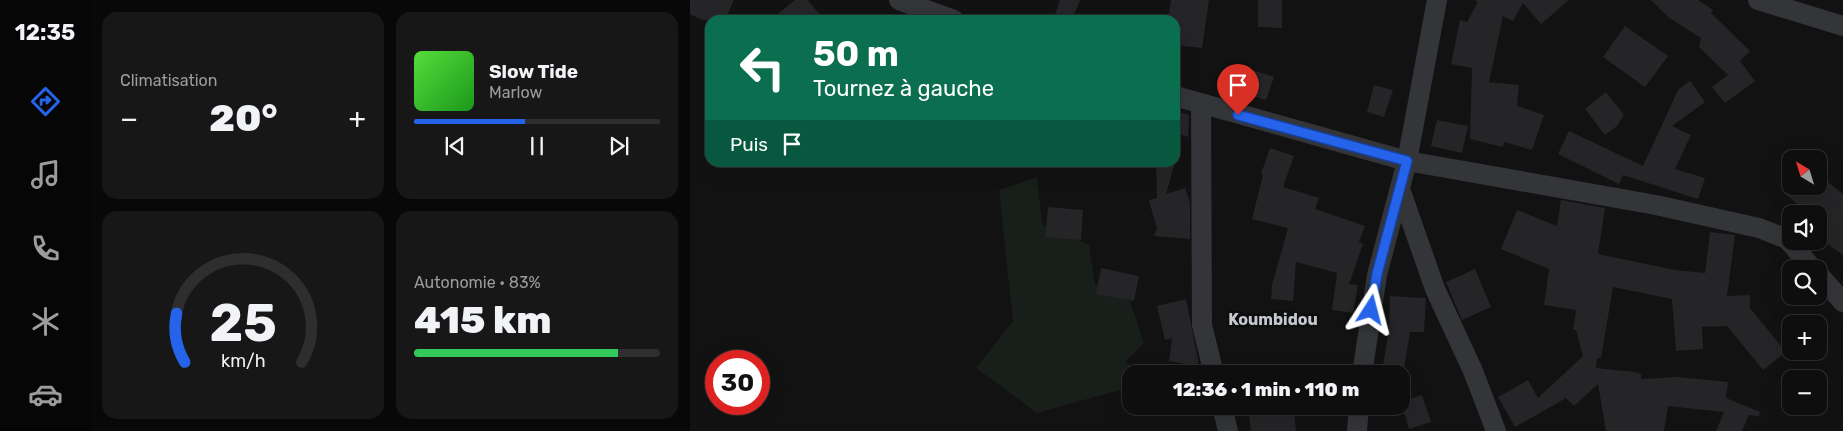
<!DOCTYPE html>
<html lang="fr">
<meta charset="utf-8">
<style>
:root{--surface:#0e0e0e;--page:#171717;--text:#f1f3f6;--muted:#9b9c9e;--line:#2e2e2e;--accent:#2563eb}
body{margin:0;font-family:Rubik,sans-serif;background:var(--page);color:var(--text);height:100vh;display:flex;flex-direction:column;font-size:19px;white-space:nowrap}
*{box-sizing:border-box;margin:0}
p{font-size:16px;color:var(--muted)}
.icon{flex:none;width:28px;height:28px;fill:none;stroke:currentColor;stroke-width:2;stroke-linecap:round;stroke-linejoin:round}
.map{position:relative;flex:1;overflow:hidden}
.side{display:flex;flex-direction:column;gap:12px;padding:12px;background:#080808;width:600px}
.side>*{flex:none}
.hud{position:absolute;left:15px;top:15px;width:475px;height:152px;border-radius:15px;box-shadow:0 5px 20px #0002,0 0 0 1px var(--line);background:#0b6e4f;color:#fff;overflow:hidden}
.needle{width:32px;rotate:322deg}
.fabs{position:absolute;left:1092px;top:150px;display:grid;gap:10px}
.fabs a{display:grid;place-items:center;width:45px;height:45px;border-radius:10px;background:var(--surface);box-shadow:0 5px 20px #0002,0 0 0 1px var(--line);font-size:25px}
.speed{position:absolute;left:15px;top:350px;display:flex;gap:10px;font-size:25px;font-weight:700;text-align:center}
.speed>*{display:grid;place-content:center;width:65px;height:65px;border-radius:50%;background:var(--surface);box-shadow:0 5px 20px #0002,0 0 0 1px var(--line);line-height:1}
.speed .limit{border:8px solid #d22;background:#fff;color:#111}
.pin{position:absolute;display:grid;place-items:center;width:42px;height:42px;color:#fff;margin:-51px -21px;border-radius:50% 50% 50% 0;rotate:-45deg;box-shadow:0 0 5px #0007}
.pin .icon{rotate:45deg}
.me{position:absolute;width:55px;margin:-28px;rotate:9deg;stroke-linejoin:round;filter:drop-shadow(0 0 4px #0008)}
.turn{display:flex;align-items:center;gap:18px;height:105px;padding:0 25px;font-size:22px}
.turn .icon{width:65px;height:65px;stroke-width:2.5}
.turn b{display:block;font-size:35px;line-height:42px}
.then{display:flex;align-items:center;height:48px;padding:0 25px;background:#0003;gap:10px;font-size:19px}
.big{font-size:38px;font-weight:800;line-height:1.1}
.side .card{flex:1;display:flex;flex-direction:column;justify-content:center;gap:8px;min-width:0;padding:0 18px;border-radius:15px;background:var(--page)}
.side .dial{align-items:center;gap:0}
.dial svg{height:130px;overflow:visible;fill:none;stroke:var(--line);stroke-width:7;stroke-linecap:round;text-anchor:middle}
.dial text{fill:var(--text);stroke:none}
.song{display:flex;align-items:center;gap:15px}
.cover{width:60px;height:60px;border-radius:8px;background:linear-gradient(135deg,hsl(110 70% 55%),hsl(120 70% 35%))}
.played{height:5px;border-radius:2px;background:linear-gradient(90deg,var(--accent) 45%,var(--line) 45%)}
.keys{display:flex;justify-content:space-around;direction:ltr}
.heat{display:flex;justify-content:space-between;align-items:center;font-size:28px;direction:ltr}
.charge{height:8px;border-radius:4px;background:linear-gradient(90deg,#34c759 83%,var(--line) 0)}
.side .tiles{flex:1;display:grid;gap:12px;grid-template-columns:repeat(2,1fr)}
.trip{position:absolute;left:432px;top:365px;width:288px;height:50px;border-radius:15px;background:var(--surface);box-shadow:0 5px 20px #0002,0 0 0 1px var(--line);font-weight:800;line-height:50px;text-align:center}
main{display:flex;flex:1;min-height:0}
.tabs{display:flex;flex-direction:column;width:90px;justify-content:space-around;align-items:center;background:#060606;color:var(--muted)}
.tabs .icon{width:35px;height:35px}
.tabs .selected{color:var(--accent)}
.tabs b{font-size:22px;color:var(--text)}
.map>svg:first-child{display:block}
</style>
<main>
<nav class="tabs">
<b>12:35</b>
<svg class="icon selected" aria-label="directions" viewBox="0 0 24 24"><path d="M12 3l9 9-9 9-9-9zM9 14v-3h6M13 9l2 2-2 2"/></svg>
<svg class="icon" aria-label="music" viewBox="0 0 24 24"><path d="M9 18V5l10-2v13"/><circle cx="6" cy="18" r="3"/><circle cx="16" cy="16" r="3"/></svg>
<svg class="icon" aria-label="phone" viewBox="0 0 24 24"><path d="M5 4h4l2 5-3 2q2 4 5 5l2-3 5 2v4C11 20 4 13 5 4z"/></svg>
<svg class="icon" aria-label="climate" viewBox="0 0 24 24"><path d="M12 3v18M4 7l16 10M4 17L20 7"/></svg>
<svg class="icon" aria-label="car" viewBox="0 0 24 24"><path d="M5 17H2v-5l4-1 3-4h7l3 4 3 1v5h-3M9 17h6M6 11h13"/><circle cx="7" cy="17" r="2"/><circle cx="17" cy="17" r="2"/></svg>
</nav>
<section class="side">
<div class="tiles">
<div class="card"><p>Climatisation</p>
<div class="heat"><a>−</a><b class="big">20°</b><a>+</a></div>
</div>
<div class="card">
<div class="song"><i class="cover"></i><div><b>Slow Tide</b><p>Marlow</p></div></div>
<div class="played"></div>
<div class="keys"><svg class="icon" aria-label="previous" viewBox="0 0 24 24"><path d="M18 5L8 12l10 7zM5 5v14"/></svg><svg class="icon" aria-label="pause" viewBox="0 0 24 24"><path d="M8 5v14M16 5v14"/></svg><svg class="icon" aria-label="next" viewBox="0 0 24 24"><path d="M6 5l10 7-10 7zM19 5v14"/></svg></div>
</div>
<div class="card dial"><svg viewBox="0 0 100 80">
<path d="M14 69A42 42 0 1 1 86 69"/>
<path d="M14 69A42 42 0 0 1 9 39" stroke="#2563eb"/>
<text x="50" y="56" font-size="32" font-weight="700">25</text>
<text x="50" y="72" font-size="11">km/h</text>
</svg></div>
<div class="card"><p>Autonomie · 83%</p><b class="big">415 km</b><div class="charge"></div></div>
</div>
</section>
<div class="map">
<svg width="1153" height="431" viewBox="0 0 1153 431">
<rect width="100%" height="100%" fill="#121213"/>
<polygon fill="#181e19" points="347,177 352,224 399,245 405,285 438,295 454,343 436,361 447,374 441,374 441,387 347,413 286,368 323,321 309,190"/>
<g fill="#252527">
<polygon points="0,0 44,0 35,20 12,20 0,14"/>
<polygon points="105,0 118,0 134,20 80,20"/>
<polygon points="370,0 390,0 382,20 363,20"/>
<polygon points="481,0 519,0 512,48 485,45 485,20 478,20"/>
<polygon points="568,0 592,0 592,28 568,27"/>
<polygon points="784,0 879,0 851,24 833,3 823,21 813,16 799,82 829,85 827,106 854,115 842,150 814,142 813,147 780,139 782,68 761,64 770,20 777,22 788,2"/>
<polygon points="961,0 1008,0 1023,10 1021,13 1060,51 1050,61 1065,81 1035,103 1022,87 1038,75 1009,47 1011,38 978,17"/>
<polygon points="935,26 978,56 955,87 913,57"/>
<polygon points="556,68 584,77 576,100 548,92"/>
<polygon points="1000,81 1015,102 982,126 1001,135 985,169 1015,178 1008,199 933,175 929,184 868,154 879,131 953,166 988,90"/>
<polygon points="684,85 703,90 694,117 677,112"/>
<polygon points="916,92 934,115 927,126 915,135 895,109"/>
<polygon points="485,111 499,115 498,137 485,133"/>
<polygon points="747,120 778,126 772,153 741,146"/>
<polygon points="580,148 604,156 593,187 629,198 625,209 675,226 669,242 673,244 659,284 668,285 663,313 642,310 647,273 606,262 603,301 581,299 582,285 598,228 562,219 573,175 571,174"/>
<polygon points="466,162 485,162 476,194 495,188 500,203 500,239 464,236 467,229 459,200 467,198"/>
<polygon points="1129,175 1153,194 1153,255 1129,238 1129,214 1120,214 1094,193 1101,184 1101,186 1129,186"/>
<polygon points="871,200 915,208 908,254 985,270 1015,273 1020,232 1045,235 1037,296 1060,295 1060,308 1096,352 1073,370 1037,326 1012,327 1013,349 986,351 982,299 923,287 911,358 907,358 906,368 945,372 951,374 951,379 988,377 1038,382 1036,398 1070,412 1069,416 1059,415 1052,431 1026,431 1034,412 978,406 974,431 916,431 908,384 884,406 876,398 825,427 808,397 838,380 848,398 893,356 886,330 883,330 886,310 854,305 859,269 811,249 827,210 867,226"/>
<polygon points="358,207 393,210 391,240 355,237"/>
<polygon points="411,268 449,276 444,301 406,294"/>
<polygon points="785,269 801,307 772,320 756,282"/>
<polygon points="700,296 736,298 734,332 720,332 714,369 693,365 699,330"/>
<polygon points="496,299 508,360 508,366 479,361 482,338 475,340 467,306"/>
<polygon points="732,395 741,422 719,429 711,402"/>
<polygon points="604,406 606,431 561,431 558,409"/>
</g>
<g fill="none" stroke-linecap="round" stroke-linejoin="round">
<g stroke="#333538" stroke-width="20">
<polyline points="209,0 264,20"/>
<polyline points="1068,0 1153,26"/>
<polyline points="485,96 717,161 966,205 1069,228 1097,239 1123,269"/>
<polyline points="511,105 512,325 524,374"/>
<polyline points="710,189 745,289 783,371 806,431"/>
<polyline points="1129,275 1153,302"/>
<polyline points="672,374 687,275 717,161 747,0"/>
<polyline points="532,406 538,431"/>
<polyline points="667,431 669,406"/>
</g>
</g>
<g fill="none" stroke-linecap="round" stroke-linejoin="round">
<defs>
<polyline id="route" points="548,115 717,161 687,274 681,310"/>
</defs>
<use href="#route" stroke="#184099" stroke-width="12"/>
<use href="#route" stroke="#2563eb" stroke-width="9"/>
</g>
<g text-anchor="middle" stroke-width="5" stroke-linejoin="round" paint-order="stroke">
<g font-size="16" font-weight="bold" fill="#c5c9cf" stroke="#0d0d0e">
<text x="583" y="325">Koumbidou</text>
</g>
</g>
</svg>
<div class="fabs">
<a><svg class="needle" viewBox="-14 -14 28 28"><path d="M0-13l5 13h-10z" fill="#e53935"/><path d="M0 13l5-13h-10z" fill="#9b9c9e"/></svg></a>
<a><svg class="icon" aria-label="sound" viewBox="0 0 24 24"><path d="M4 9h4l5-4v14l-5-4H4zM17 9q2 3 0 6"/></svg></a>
<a><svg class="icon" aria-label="search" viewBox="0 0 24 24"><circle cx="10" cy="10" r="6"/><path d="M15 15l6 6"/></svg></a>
<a>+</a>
<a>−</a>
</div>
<div class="speed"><div class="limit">30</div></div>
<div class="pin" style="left:548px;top:115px;background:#d93025"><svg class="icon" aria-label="arrive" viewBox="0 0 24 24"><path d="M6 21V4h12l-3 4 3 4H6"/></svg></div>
<svg class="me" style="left:681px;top:310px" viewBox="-20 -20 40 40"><path d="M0-17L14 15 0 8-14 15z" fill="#2563eb" stroke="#fff" stroke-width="4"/></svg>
<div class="trip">12:36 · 1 min · 110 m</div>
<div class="hud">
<div class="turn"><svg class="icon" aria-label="left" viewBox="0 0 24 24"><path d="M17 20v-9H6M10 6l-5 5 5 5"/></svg><div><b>50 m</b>Tournez à gauche</div></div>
<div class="then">Puis<svg class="icon" aria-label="arrive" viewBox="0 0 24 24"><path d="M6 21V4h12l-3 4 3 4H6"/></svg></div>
</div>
</div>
</main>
